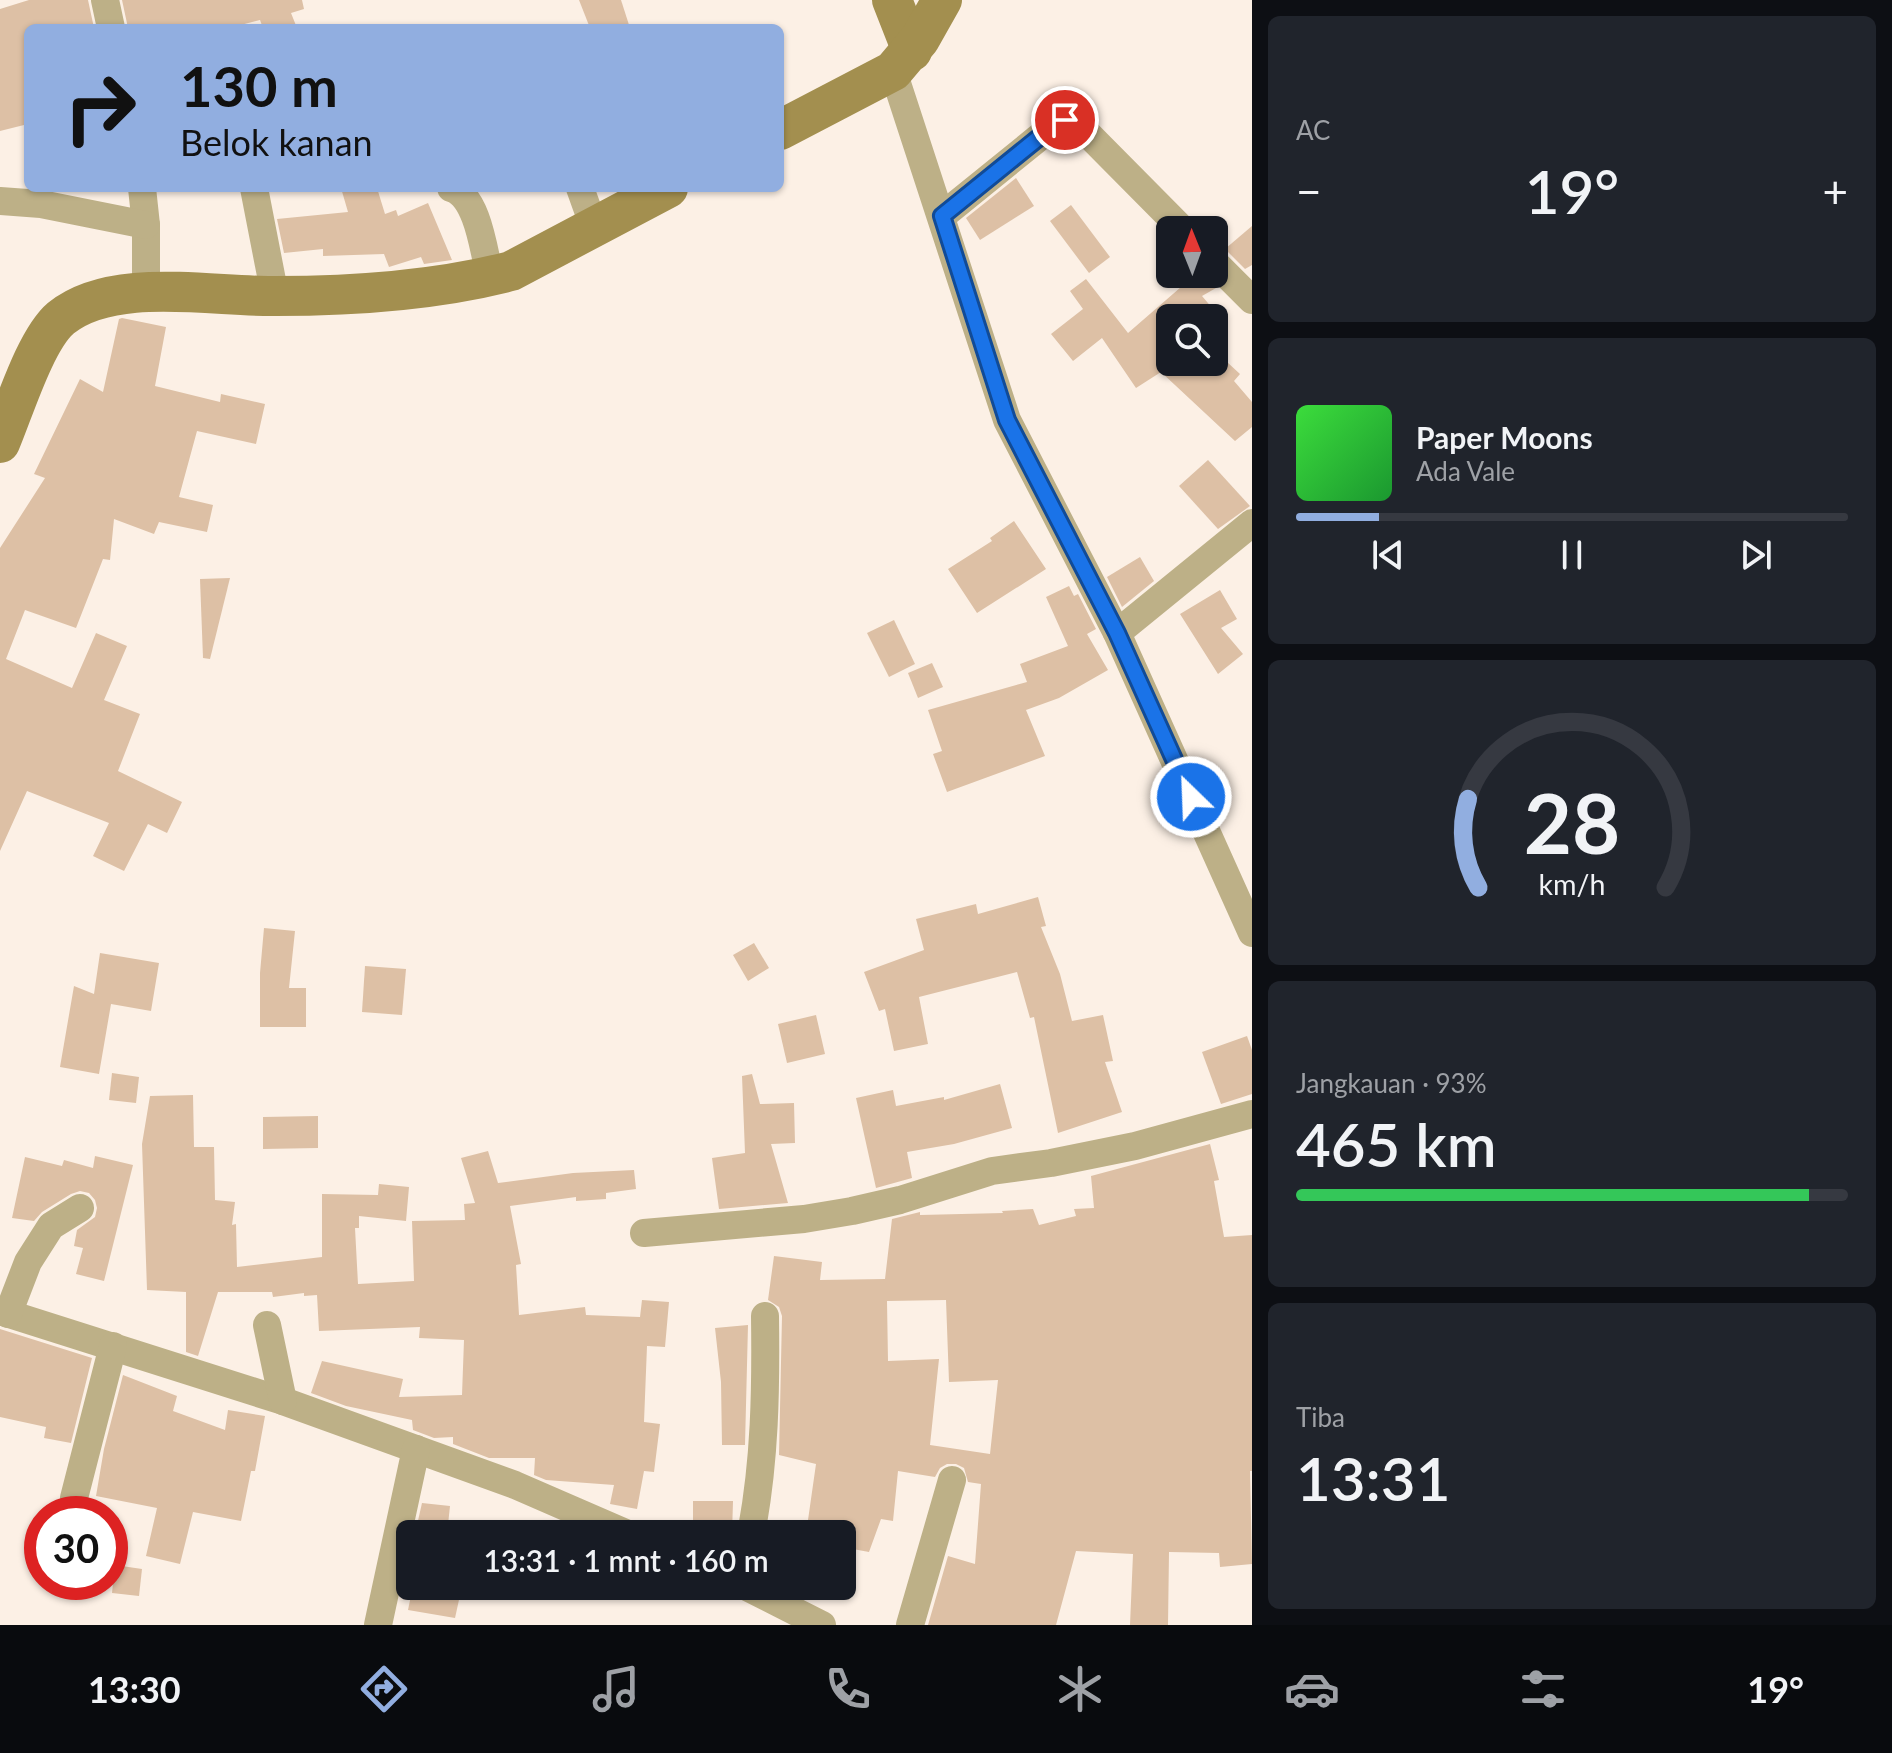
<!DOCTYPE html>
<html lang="id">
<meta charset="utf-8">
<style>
:root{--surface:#171b24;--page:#20242c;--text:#f1f3f6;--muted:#9ea1a6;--line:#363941;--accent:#91aee0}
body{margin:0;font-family:Lato,sans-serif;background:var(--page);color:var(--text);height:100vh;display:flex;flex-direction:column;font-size:30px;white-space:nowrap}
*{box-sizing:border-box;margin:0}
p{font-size:26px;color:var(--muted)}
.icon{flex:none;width:44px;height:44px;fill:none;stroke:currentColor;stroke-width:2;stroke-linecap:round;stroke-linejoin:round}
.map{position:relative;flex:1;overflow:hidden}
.drawer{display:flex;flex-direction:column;gap:16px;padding:16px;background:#0d0f14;width:640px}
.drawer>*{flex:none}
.top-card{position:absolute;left:24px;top:24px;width:760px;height:168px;border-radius:12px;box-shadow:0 2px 6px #0004;background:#91aee0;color:#111;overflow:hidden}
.needle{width:52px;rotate:359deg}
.fabs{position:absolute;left:1156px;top:216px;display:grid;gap:16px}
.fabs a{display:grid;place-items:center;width:72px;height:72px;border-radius:12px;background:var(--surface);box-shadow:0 2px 6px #0004;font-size:40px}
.speed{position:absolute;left:24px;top:1496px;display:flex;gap:16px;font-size:40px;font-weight:700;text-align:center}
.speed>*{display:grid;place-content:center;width:104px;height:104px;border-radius:50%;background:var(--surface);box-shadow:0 2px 6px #0004;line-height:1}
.speed .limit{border:12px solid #d22;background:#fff;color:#111}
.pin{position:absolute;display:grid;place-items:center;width:68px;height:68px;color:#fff;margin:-34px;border:4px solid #fff;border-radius:50%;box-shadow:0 2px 8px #0007}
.me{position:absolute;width:88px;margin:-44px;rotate:336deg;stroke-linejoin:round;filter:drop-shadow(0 0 6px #0008)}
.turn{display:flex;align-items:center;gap:28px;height:168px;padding:0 24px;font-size:36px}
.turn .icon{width:104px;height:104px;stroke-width:2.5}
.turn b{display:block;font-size:56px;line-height:68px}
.big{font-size:60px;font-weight:600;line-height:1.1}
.drawer .widget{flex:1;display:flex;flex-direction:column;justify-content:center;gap:12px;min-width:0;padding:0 28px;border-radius:12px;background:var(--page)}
.drawer .dial{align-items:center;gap:0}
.dial svg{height:208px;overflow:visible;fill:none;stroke:var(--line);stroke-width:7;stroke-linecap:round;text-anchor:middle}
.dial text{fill:var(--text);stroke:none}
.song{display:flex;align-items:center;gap:24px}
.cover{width:96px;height:96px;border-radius:12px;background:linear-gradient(135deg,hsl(120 70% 55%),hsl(130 70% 35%))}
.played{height:8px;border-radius:4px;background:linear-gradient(90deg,var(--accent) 15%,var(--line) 15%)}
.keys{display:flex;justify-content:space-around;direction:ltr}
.heat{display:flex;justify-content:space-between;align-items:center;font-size:44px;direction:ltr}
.charge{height:12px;border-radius:6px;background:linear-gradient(90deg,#34c759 93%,var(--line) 0)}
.trip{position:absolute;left:396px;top:1520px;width:460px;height:80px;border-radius:12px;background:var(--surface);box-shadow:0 2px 6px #0004;font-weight:600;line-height:80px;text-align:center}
.dock{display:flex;height:128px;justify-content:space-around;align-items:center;background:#090b0e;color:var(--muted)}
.dock .icon{width:56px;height:56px}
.dock .on{color:var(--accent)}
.dock b{font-size:36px;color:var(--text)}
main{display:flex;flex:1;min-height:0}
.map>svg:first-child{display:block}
</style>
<main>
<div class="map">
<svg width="1252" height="1625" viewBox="0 0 1252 1625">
<rect width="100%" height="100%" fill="#fcf0e5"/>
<g fill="#ddc0a5" fill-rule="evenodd">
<polygon points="29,0 88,0 94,28 28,28 28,124 0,131 0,9"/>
<polygon points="122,0 302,0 304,9 291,13 297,28 263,28 260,20 229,28 128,28"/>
<polygon points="579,0 621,0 630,28 590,28"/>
<polygon points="1016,178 1034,206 980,240 966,218"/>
<polygon points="341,188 377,188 385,214 396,210 398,216 428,203 452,260 424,264 421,257 389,267 384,254 323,256 323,249 284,253 277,219 348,212"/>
<polygon points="1071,205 1110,257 1089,273 1050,221"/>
<polygon points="1252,226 1252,265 1245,269 1225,249"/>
<polygon points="1196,274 1202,274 1216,288 1202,296 1224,322 1214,331 1214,318 1170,318 1170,362 1214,362 1214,350 1240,374 1234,381 1252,402 1252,427 1235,441 1161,372 1136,388 1102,338 1073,361 1051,334 1083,309 1070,291 1086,279 1128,333"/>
<polygon points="122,318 166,327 155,386 220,402 221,394 265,404 256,444 197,431 179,497 213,505 207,532 159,522 154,534 114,519 110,560 103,559 76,628 25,610 6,659 72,688 96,633 127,646 104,700 140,714 118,771 182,802 167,833 148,824 124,871 93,856 109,823 27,791 0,851 0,548 45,478 34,474 80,379 103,392 119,319"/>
<polygon points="1208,460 1250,506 1218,529 1179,486"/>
<polygon points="1014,521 1046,569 977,613 948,569 992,541 990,538"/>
<polygon points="1140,557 1154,581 1122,607 1107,577"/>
<polygon points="230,578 210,659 203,658 200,579"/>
<polygon points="1069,586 1074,596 1078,594 1096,629 1087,634 1108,670 1059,698 1026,710 1045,756 947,792 933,754 942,751 928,710 1027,682 1020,664 1068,646 1046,597"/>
<polygon points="1220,590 1237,619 1221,628 1243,654 1218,674 1180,614"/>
<polygon points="894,620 915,664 889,677 867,633"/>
<polygon points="932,663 943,687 918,698 908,673"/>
<polygon points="1038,897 1046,926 1041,927 1060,974 1072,1021 1103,1015 1113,1061 1105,1062 1122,1112 1058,1133 1034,1017 1030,1018 1017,972 919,997 928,1044 894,1051 885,1009 879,1011 864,972 924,950 916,919 976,904 978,914"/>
<polygon points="264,928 295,931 289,988 306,988 306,1027 260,1027 260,973"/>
<polygon points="754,943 769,968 748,981 733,955"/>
<polygon points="100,953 159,963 151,1011 111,1004 99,1074 60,1067 74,986 94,994"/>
<polygon points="365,966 406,969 402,1015 362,1012"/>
<polygon points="816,1015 825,1054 787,1063 778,1024"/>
<polygon points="1247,1036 1252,1050 1252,1094 1221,1104 1202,1052"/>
<polygon points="112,1073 139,1077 136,1103 109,1100"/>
<polygon points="752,1074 760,1104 794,1103 795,1143 771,1144 788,1203 719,1209 712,1158 745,1153 742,1076"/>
<polygon points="1000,1084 1012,1128 954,1144 907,1152 912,1178 876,1188 856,1098 893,1090 896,1106 944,1097 944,1100"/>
<polygon points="193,1095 194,1147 214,1147 215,1200 235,1202 232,1225 236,1224 237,1267 322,1257 322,1194 378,1195 379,1184 409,1187 406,1221 359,1216 359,1228 355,1228 358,1284 414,1281 412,1221 465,1220 464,1204 475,1203 461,1158 488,1151 498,1183 573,1173 634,1170 636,1189 606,1193 606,1199 576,1201 576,1197 510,1206 521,1264 516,1265 519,1315 585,1307 586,1315 640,1317 642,1300 669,1302 665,1347 647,1346 644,1422 660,1424 654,1472 644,1471 637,1509 610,1504 614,1485 546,1480 534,1475 535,1458 489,1458 453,1444 453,1437 434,1438 413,1430 412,1420 346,1406 311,1393 322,1361 403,1379 399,1397 462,1395 464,1340 419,1338 420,1327 319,1331 317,1295 304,1296 304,1293 273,1297 272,1292 218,1292 198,1356 186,1352 186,1292 147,1290 142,1144 150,1096"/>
<polygon points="318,1116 318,1148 263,1149 263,1117"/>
<path d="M1210 1144 1219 1180 1214 1181 1224 1237 1252 1235V1471H1250L1252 1564 1220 1567 1219 1553 1169 1552 1168 1625H1130L1133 1554 1076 1551 1056 1625H928L948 1556 975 1564 981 1484 968 1482 964 1468 956 1464H947L940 1468 935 1477 898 1471 893 1521 881 1519 869 1552 842 1547V1534H806L816 1464 779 1455 782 1316 779 1307 768 1300 774 1256 822 1262 820 1280 885 1279 892 1219 920 1212V1215L1003 1213 1002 1211 1033 1209 1039 1225 1076 1216 1074 1209 1094 1208 1091 1176ZM946 1300 949 1382 998 1380 990 1454 930 1445 939 1359 888 1361 887 1301Z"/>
<polygon points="95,1156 133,1165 104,1281 76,1274 83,1248 74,1246 77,1230 95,1217 97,1208 95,1200 89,1193 80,1191 71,1194 42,1212 34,1221 12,1218 25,1157 62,1166 64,1160 93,1168"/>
<polygon points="748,1325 745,1445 722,1445 721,1382 715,1328"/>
<polygon points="0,1329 92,1358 71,1443 44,1438 46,1427 0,1417"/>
<polygon points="123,1375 177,1396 173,1411 225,1430 228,1410 265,1416 255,1471 251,1471 241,1521 193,1512 180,1564 146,1556 157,1508 96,1496 104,1449"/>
<polygon points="693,1501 733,1501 732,1534 693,1534"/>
<polygon points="422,1503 450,1506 447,1534 415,1534"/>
<polygon points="115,1565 142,1569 139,1596 112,1593"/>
<polygon points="413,1586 462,1586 455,1618 408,1610"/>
</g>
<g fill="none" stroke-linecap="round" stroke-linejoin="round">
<g stroke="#bdb087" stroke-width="28">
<polyline points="105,0 111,28"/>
<polyline points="893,71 1007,420 1117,633 1252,933"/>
<polyline points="142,188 146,225 146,293"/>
<polyline points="254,188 275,296"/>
<path d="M451 188C478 196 484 252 490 277"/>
<polyline points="580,188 594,227"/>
<polyline points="0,201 41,204 146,225"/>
<polyline points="942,216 1058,122 1065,120 1076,122 1183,230"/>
<polyline points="1214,262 1252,300"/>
<polyline points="1117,633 1252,523"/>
<polyline points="644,1233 804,1219 852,1211 900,1200 992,1171 1051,1163 1135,1146 1252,1114"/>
<polyline points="0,1311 283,1401 515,1485 628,1534"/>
<polyline points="8,1314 28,1262 51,1226 80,1208"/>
<polyline points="267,1325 283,1401"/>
<polyline points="74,1498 113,1346"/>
<path d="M751 1534C765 1461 766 1390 765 1316"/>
<polyline points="745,1586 822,1625"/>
<polyline points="378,1625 416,1449"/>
<polyline points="910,1625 952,1480"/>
</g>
<g stroke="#a38f4f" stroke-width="40">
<polyline points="892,0 912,51"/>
<polyline points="780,130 893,71 920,39 942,0"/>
<path d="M0 443C14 410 35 340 61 318 113 276 212 297 275 296 353 296 434 291 511 271L668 188"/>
</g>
</g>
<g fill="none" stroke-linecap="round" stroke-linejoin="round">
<defs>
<polyline id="route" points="1065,120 1058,122 942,216 1007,420 1117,633 1191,797"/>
</defs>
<use href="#route" stroke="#114b97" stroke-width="20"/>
<use href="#route" stroke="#1a73e8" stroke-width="14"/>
</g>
</svg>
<div class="fabs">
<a><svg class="needle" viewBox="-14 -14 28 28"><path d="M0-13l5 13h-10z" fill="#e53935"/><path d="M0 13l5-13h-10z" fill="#9ea1a6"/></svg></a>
<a><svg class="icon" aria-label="search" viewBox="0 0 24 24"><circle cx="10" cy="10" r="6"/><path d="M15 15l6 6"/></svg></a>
</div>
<div class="speed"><div class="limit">30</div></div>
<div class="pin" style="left:1065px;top:120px;background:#d93025"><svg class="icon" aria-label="arrive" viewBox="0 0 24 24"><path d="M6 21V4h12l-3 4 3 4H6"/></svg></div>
<svg class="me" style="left:1191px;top:797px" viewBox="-20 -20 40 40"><circle r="17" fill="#1a73e8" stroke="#fff" stroke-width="3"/><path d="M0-11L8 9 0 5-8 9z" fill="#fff"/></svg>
<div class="trip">13:31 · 1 mnt · 160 m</div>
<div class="top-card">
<div class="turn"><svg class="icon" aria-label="right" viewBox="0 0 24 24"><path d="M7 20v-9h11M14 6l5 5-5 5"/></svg><div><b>130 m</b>Belok kanan</div></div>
</div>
</div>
<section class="drawer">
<div class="widget"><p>AC</p>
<div class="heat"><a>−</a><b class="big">19°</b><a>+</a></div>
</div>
<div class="widget">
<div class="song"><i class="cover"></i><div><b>Paper Moons</b><p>Ada Vale</p></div></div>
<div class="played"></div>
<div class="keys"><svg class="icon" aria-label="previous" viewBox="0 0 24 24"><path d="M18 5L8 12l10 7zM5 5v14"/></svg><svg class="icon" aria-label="pause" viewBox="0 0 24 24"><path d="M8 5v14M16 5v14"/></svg><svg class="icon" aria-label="next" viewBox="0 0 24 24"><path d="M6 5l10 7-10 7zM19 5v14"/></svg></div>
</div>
<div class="widget dial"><svg viewBox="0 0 100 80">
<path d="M14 69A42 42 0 1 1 86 69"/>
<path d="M14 69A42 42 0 0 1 10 35" stroke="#91aee0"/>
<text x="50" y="56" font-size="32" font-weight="700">28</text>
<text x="50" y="72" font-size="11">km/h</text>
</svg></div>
<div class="widget"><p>Jangkauan · 93%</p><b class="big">465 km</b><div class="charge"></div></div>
<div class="widget"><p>Tiba</p><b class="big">13:31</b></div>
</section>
</main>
<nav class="dock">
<b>13:30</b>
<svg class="icon on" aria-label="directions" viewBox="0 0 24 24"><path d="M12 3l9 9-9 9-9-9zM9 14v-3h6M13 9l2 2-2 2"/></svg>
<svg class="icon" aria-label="music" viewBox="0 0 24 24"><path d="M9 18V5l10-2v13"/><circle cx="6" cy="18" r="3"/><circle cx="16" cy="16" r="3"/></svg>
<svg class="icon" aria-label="phone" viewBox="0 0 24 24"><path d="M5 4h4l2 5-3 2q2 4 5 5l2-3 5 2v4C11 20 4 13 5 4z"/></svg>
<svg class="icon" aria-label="climate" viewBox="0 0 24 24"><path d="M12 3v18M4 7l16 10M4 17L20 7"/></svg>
<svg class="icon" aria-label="car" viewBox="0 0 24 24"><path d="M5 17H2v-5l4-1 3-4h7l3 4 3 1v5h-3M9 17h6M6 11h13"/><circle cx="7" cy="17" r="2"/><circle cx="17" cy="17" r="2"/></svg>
<svg class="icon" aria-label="filters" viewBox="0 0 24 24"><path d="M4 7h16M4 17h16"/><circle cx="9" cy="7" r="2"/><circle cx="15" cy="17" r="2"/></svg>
<b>19°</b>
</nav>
